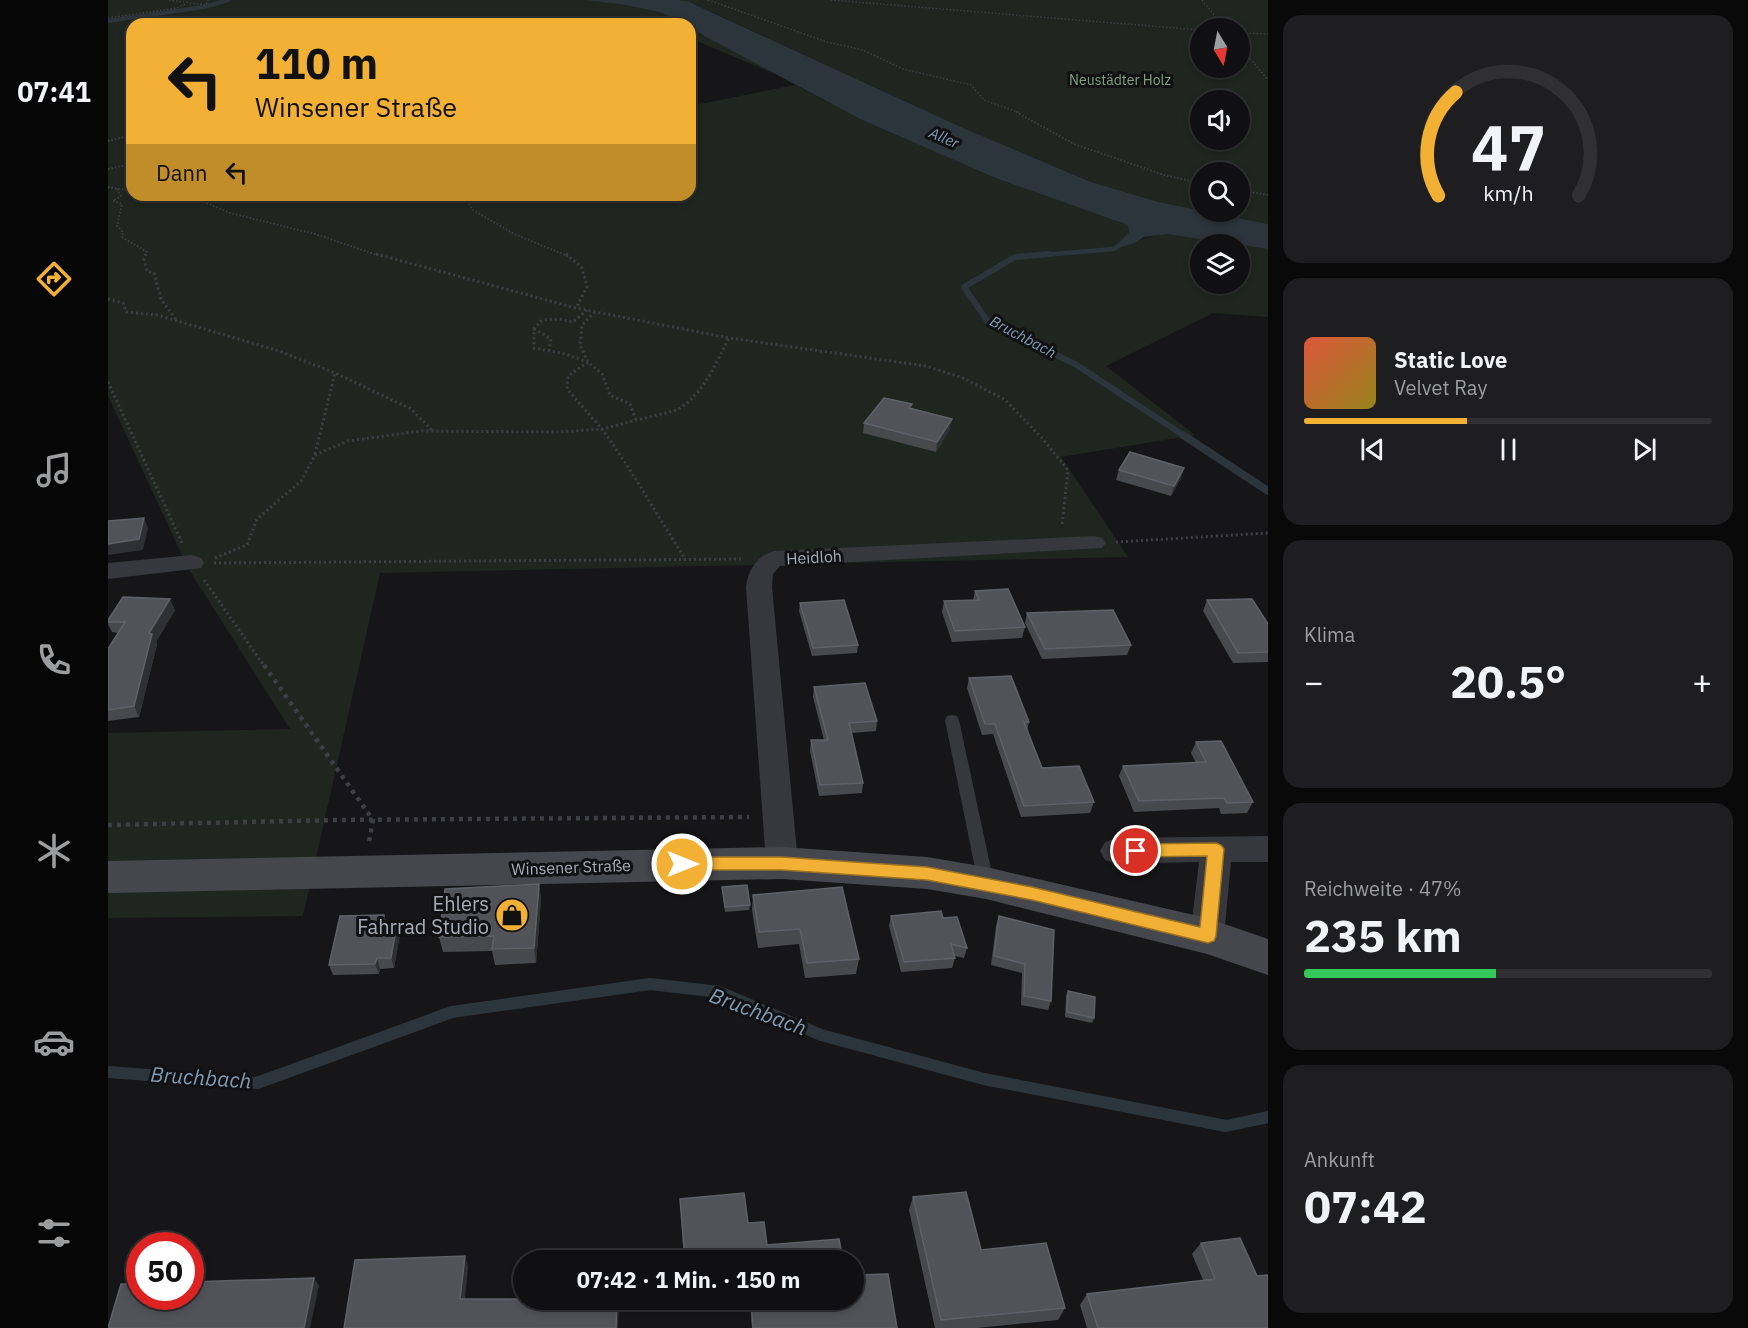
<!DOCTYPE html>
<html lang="de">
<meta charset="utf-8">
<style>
:root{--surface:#101012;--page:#1e1e20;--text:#f1f3f6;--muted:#9c9d9f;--line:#303032;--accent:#f2b134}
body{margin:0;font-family:"IBM Plex Sans",sans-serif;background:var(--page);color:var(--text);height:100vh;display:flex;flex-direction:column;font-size:22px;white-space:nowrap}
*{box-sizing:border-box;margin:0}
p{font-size:20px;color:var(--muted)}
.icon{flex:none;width:33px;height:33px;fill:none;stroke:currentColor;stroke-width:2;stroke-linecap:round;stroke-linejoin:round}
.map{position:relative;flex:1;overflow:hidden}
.panel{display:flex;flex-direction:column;gap:15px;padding:15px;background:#09090a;width:480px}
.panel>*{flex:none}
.guide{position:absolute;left:18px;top:18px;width:570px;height:183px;border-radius:18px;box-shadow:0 3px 9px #0003,0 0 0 2px var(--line);background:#f2b134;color:#111;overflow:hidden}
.needle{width:39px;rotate:170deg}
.controls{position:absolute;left:1082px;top:18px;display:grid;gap:12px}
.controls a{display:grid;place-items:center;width:60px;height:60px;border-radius:50%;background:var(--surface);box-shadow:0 3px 9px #0003,0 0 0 2px var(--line);font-size:30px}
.speed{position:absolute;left:18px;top:1232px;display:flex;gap:12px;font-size:30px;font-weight:700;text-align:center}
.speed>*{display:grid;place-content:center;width:78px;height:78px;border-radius:50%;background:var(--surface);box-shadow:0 3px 9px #0003,0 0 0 2px var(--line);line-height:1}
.speed .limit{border:9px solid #d22;background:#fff;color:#111}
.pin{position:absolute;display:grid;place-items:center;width:51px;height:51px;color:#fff;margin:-26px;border:3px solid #fff;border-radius:50%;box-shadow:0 2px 6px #0007}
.me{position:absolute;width:66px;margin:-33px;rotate:90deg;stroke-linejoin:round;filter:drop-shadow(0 0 4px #0008)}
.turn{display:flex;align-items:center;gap:21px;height:126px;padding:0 30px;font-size:27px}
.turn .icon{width:78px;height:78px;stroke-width:2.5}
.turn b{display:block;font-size:42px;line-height:51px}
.then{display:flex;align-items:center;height:57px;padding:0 30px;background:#0003;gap:12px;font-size:22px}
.big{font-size:45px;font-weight:700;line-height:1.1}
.panel .widget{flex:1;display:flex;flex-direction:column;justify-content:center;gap:9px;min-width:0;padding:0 21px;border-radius:18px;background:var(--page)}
.panel .dial{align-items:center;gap:0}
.dial svg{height:156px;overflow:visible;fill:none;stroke:var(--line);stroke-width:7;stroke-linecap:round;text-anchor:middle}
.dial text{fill:var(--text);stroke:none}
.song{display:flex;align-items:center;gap:18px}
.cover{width:72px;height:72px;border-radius:9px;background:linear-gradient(135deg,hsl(10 70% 55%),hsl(50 70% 35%))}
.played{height:6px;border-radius:3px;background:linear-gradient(90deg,var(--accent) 40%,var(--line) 40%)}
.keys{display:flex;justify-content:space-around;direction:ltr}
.heat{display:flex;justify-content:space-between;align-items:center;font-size:33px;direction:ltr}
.charge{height:9px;border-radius:4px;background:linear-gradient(90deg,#34c759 47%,var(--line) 0)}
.trip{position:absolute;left:405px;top:1250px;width:351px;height:60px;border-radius:30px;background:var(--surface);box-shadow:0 3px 9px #0003,0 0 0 2px var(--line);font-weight:700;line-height:60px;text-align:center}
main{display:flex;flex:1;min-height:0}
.tab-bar{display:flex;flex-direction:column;width:108px;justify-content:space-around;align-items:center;background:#060607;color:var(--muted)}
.tab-bar .icon{width:42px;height:42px}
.tab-bar .on{color:var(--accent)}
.tab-bar b{font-size:27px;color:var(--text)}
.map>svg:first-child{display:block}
</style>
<main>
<nav class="tab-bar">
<b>07:41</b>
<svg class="icon on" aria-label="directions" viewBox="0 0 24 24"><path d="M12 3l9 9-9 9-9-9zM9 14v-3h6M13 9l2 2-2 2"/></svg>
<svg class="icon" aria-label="music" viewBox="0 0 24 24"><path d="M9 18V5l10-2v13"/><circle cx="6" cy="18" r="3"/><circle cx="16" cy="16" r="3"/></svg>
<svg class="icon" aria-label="phone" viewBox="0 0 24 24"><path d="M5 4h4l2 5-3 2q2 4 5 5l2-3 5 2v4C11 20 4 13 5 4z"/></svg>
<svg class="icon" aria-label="climate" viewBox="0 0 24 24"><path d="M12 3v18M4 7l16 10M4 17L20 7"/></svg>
<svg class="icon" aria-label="car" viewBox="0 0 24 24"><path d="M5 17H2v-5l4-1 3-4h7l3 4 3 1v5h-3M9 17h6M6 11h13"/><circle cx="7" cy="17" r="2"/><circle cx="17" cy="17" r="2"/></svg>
<svg class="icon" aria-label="filters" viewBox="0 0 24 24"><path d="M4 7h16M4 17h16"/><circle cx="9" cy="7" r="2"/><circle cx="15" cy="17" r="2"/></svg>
</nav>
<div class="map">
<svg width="1160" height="1328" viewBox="0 0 1160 1328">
<rect width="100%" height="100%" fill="#161618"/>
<g fill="#1e261f" fill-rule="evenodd">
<path d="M0 0H477C510 3 549 7 578 24H24V195H582V106L687 85 754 120 885 177 1021 225V232L1007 248C1024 244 1039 236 1056 234 1076 233 1106 241 1126 244H1092V284H1131V245L1160 249V317L1105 313 998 366 1087 435 953 457 1020 557 272 573 195 916 0 918V733L182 729 80 568 0 396Z"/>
<path d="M571 0H1160V224L1051 202 983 182 853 127 606 13ZM1092 28H1131V68H1092ZM1092 100H1131V140H1092ZM1092 172H1131V212H1092Z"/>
<polygon points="582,27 671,76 582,38"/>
</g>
<polygon fill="#2c353c" points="477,0 571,0 581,2 853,127 983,182 1051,202 1160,224 1160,249 1059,234 1036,237 1027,243 1006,249 1021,232 1020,225 885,177 754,120 602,39 582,27 582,24 551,12 518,5"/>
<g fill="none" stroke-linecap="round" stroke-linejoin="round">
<polyline stroke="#2c353c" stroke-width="4" points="0,21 96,7 120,0"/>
<polyline stroke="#2c353c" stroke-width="4.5" points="923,256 1006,249 1015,242"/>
<polyline stroke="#2c353c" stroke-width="6" points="941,254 907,257 856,287 880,322 967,364 1078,437"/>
<polyline stroke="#2c353c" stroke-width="8" points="1075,435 1160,491"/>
<polyline stroke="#2c353c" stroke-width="12" points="0,1072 149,1083 344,1012 542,984 611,992 713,1035 876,1079 1118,1126 1160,1117"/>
<g stroke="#3d3f44" stroke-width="1.5" stroke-dasharray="1.5 2" stroke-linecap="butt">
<polyline points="61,0 98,5 100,0"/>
<polyline points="600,0 719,42 755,50 795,69 863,85 876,100 912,113"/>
<polyline points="723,0 1092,30"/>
<polyline points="1094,0 1117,28"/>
<polyline points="0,18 69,8 77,4"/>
<polyline points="1131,33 1160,34"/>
<polyline points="1131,45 1160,80"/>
</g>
<g stroke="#3d3f44" stroke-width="2" stroke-dasharray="1.5 2" stroke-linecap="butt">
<polyline points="908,112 966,144 1056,175 1092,183"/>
<polyline points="0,141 24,135"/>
<polyline points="0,169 24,164"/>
<polyline points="0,187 24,191"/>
<polyline points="9,189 13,196 5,201 14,204 9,226 15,232 14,237 39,252 37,256"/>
<polyline points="1131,190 1160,195"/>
<polyline points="65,195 85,197 122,213 207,234 272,256"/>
<polyline points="355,195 365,210 406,234 460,256"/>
</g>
<g stroke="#3d3f44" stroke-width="3" stroke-dasharray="2 3" stroke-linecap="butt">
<polyline points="38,254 36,259 39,271 46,273 53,299 69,321"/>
<polyline points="268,254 468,308 621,338 818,366 855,378 896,399 933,437 960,470 954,526"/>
<polyline points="458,254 474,268 479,287 468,308"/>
<polyline points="0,299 15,303 18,312 49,315 171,351 227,373 303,409 325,431"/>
<polyline points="479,310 465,322 451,319 434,320 426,329 426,348 458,354 479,362"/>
<polyline points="487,312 474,325 472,345 480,362 494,374 502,395 522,404 528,420"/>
<polyline points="426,329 443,339 441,350"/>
<polyline points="480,362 460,376 459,389 494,429 519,465 577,559"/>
<polyline points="0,382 74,543"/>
<polyline points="207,454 227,373"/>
<polyline points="1008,542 1160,533"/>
<path d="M107 558 139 545 149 519 193 481 207 455 240 441 313 431 451 432 494 429 569 410C596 394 607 364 621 338"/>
<polyline points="106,563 635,559"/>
<polyline points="96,580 157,667"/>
</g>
<g stroke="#3d3f44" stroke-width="4.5" stroke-dasharray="4 5" stroke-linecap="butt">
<polyline points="156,665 265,820 261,842"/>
<polyline points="0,825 229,820 641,817"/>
</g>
<polygon fill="#37383d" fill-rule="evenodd" points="844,715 849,716 851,720 886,883 884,888 878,890 872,888 870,883 837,720 839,716"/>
<g fill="#37383d" fill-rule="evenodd">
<path d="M986 536 994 538 998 543 994 548 672 566 665 574 664 587 690 863 685 872 674 876 663 872 658 863 638 587C640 570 649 556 666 551Z"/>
<polygon points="84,555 93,558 96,563 93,568 0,579 0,563"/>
<polygon points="1160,836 1160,862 1123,862 1116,936 1111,946 1099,950 1087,946 1082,936 1091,862 1008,864 997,860 992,851 997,842 1008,838"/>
</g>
<polygon fill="#45474d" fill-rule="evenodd" points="674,847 819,857 878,867 1099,918 1160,939 1160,975 1099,954 878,899 819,889 674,879 0,893 0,861"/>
</g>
<g fill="#47494d">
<polygon points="756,423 842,429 828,452 755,433"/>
<polygon points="1011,470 1073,478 1063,496 1008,480"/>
<polygon points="867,591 917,627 914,638 844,642 834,612 836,601 865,600"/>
<polygon points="1099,600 1160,624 1160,662 1125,663 1095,611"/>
<polygon points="692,603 750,645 749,653 704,656 691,611"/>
<polygon points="67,610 48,642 49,644 31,717 0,721 0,649 11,633 4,632 0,624 0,620"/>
<polygon points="919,613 1023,645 1019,655 934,659 917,623"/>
<polygon points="861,678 921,722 919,731 934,768 986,802 982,813 913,817 885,734 874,735 859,688"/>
<polygon points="706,687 769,721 768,731 744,733 755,783 754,793 711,796 702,751 703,740 716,740 705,697"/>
<polygon points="1088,742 1145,802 1139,813 1113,814 1111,808 1026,812 1011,776 1015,766 1088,763 1083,753"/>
<polygon points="431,884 433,900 428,963 387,965 384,951 335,952 331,937"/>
<polygon points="614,887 642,905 641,910 617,912"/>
<polygon points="645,895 751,959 748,974 697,978 691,944 650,948 644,910"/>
<polygon points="783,916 835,918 859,948 856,958 847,956 847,958 844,968 793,972 781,926"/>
<polygon points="891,916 943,1001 940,1010 913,1005 914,973 883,965 888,926"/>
<polygon points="279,924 292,934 286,968 272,969 271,974 225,975 221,965"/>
<polygon points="960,991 986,1018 984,1023 957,1017 958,996"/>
<polygon points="805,1197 873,1250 957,1308 950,1320 868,1328 827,1328 801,1210"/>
<polygon points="572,1199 640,1223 659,1245 735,1260 576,1260"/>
<polygon points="1093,1243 1149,1276 1160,1328 979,1328 972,1305 979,1294 1095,1280 1084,1254"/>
<polygon points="579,1299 746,1299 789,1328 644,1328 642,1305 580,1310"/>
</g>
<g fill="#2f3033">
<polygon points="844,419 842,429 828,452 829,442"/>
<polygon points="1076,468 1073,478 1063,496 1066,486"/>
<polygon points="36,518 40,528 35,550 0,555 0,544"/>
<polygon points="62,599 67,610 48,642 49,644 31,717 26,706 41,633"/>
<polygon points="431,884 433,900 428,963 426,948"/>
<polygon points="276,915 280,926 275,924"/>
<polygon points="289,923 292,934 286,968 283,958"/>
<polygon points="269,958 272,969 271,974 267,964"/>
<polygon points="357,1256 360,1267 356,1310 352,1299"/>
<polygon points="206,1278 211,1286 202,1328 196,1328"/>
<polygon points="509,1299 511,1299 510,1328 508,1328"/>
</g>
<g fill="#525359" stroke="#5f6168" stroke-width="1.5">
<polygon points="776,398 804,404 801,408 844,419 829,442 756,423"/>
<polygon points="1022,452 1076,468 1066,486 1011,470"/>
<polygon points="36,518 31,539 0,544 0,521"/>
<polygon points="900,589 917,627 847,631 836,601 871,600 867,591"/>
<polygon points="15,597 62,599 41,633 44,634 26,706 0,710 0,649 17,622 0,622 0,620"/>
<polygon points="1144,599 1160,624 1160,652 1130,653 1099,600"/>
<polygon points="736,600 750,645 705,648 692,603"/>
<polygon points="1005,610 1023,645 937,649 919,613"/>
<polygon points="903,676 921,722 916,722 934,768 971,766 986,802 916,806 887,724 877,724 861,678"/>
<polygon points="757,683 769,721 741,723 755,783 712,785 703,740 720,740 706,687"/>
<polygon points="1113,741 1145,802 1119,803 1116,798 1031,801 1015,766 1098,762 1088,742"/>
<polygon points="431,884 426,948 384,949 386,936 331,937 337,889"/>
<polygon points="639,885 642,905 617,907 614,887"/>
<polygon points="734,887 751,959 699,963 692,929 651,932 645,895"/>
<polygon points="833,911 835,918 849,917 859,948 843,944 847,958 796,962 783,916"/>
<polygon points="276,915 275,924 289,923 283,958 269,958 267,964 221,965 232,916"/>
<polygon points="891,916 946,930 943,1001 916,996 917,964 886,956"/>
<polygon points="960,991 987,997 986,1018 959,1012"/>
<polygon points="858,1192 873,1250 938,1243 957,1308 833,1320 805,1197"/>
<polygon points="636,1193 640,1223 656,1222 659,1245 731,1239 735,1260 577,1260 572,1199"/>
<polygon points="1132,1238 1149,1276 1160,1275 1160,1328 990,1328 979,1294 1107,1279 1093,1243"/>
<polygon points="357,1256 352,1299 509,1299 508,1328 236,1328 247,1260"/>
<polygon points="780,1274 789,1328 645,1328 643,1299 746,1299 746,1275"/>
<polygon points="206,1278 196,1328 0,1328 13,1284 32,1284 32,1296 82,1296 82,1282"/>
<polygon points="580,1299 601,1299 580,1301"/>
</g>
<polygon fill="#f2b134" stroke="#9d7322" stroke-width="1.5" points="1108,843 1113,845 1116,849 1108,936 1106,941 1100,943 924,900 819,880 674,870 574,870 568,868 566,864 568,859 574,857 674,857 819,867 924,887 1092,927 1099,856 1028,857 1023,855 1020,851 1023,846 1028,844"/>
<defs>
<symbol id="shop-disc" viewBox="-11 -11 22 22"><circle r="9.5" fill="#f2b134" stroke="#111113"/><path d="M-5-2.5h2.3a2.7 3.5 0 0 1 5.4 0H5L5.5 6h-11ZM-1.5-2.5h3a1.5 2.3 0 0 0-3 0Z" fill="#111"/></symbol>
</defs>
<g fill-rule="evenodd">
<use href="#shop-disc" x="385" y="896" width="38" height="38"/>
</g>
<g text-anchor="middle" stroke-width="6" stroke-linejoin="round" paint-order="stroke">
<g font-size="14" fill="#7fa381" stroke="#111113">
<text x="1012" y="85">Neustädter Holz</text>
</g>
<g font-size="15" font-style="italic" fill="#7f9bb3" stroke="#111113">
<text transform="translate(836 138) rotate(23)" y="5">Aller</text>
<text transform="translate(915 337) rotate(28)" y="5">Bruchbach</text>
</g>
<g font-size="16" fill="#a8adb8" stroke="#111113">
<text transform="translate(706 557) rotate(-3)" y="6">Heidloh</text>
<text transform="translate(463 867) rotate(-2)" y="6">Winsener Straße</text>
</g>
<g font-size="20" fill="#a8adb8" stroke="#111113" text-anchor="end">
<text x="381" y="911">Ehlers<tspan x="381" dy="23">Fahrrad Studio</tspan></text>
</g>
<g font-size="21" font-style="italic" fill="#7f9bb3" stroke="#111113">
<text transform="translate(650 1012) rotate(20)" y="7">Bruchbach</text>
<text transform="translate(93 1078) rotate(4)" y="7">Bruchbach</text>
</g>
</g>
</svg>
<div class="controls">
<a><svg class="needle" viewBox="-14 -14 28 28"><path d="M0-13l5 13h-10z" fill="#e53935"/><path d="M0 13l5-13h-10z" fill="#9c9d9f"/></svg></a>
<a><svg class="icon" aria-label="sound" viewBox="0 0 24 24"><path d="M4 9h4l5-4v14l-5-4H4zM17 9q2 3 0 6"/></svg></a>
<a><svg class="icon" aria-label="search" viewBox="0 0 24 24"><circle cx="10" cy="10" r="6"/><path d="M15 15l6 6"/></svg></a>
<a><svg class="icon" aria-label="layers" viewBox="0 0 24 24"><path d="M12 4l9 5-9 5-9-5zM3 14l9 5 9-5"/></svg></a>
</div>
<div class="speed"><div class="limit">50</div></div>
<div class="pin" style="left:1028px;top:851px;background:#d93025"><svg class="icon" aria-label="arrive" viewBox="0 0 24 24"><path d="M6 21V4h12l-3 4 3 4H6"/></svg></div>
<svg class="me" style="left:574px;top:864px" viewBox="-20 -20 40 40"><circle r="17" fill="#f2b134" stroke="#fff" stroke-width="3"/><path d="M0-11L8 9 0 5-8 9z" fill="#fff"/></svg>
<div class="trip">07:42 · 1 Min. · 150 m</div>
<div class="guide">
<div class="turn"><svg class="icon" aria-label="left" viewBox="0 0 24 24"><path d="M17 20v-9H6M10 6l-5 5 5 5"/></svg><div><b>110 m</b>Winsener Straße</div></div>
<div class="then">Dann<svg class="icon" aria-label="left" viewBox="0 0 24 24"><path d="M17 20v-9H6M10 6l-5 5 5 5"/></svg></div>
</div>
</div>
<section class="panel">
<div class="widget dial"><svg viewBox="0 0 100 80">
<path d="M14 69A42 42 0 1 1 86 69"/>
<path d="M14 69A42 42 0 0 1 23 16" stroke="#f2b134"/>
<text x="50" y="56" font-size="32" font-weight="700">47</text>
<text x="50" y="72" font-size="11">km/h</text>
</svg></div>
<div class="widget">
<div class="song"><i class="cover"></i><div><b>Static Love</b><p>Velvet Ray</p></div></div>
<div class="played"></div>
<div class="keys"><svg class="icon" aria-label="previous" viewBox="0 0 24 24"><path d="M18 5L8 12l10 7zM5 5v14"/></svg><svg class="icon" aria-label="pause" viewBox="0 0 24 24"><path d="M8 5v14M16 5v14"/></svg><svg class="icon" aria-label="next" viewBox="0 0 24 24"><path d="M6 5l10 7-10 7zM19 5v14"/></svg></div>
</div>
<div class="widget"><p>Klima</p>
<div class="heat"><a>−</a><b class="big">20.5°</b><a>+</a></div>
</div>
<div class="widget"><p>Reichweite · 47%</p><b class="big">235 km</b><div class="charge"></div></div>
<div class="widget"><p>Ankunft</p><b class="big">07:42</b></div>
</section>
</main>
